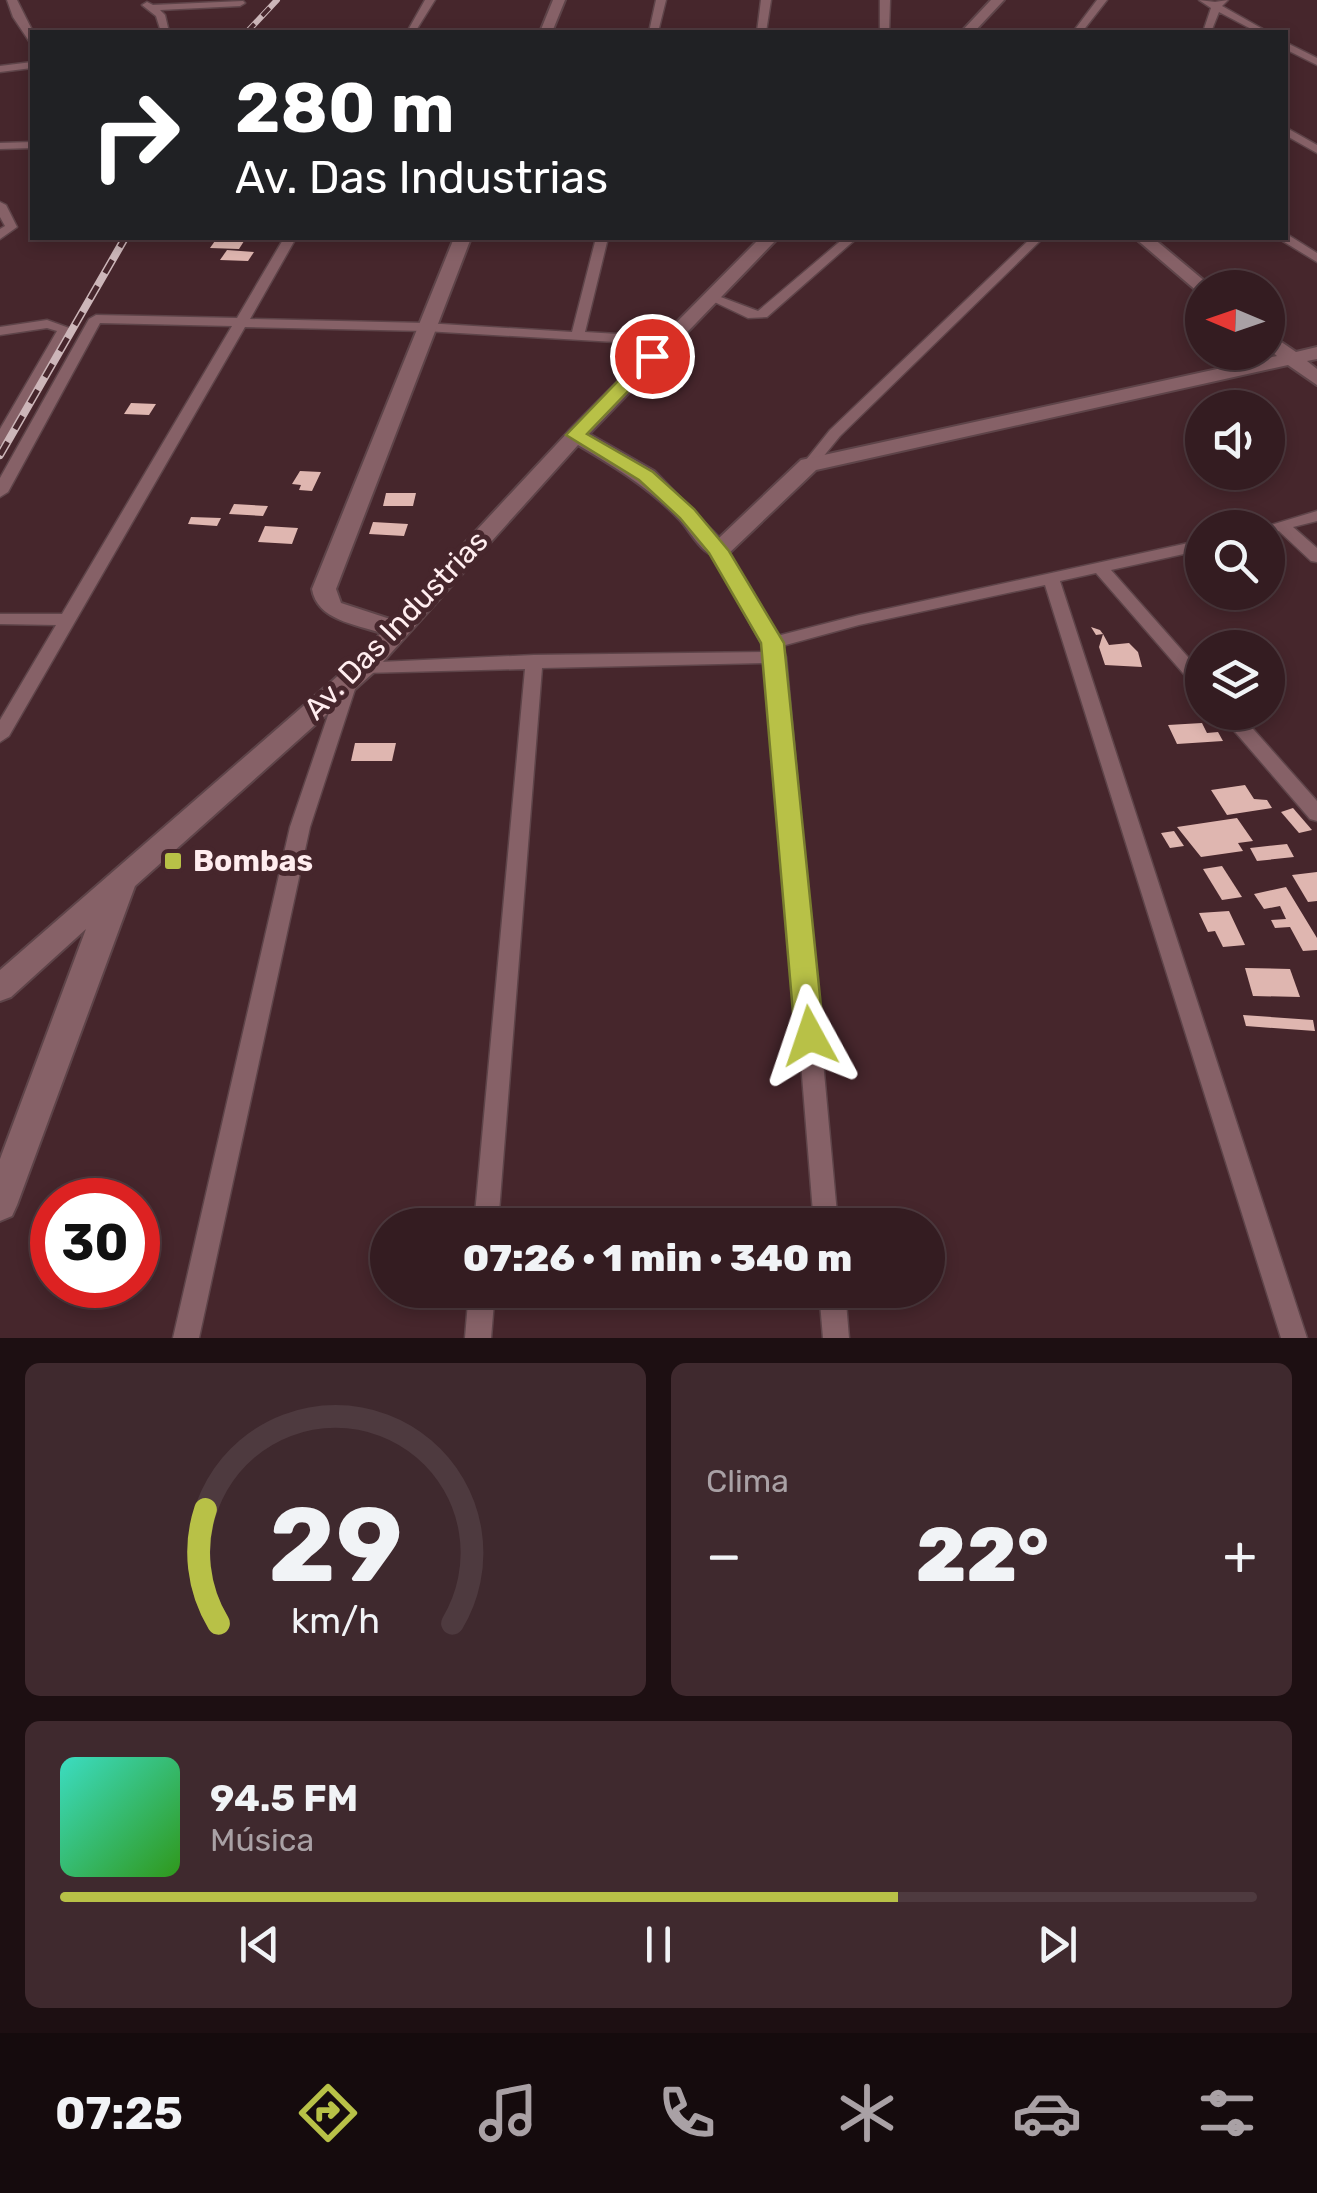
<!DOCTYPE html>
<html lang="pt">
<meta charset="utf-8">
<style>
:root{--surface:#341c21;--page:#3f292e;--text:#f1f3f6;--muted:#a9a1a5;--line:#4e3a3f;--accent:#b8c147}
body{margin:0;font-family:Rubik,sans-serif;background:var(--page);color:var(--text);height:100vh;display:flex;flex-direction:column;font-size:38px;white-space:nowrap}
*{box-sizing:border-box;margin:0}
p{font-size:32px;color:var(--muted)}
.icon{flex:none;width:55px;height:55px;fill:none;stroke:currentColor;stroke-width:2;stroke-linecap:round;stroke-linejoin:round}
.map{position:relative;height:1338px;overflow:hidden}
.sheet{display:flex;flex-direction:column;gap:25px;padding:25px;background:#1d0f12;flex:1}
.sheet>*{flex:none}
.top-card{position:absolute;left:30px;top:30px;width:1258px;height:210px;border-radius:0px;box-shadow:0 5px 15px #0003,0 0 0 2px var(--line);background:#202124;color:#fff;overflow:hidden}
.needle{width:65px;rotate:272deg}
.controls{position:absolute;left:1185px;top:270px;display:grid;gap:20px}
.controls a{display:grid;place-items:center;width:100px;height:100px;border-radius:50%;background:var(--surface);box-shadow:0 5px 15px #0003,0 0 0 2px var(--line);font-size:50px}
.speed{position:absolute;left:30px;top:1178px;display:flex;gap:20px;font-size:50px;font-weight:700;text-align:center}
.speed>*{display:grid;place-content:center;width:130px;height:130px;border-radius:50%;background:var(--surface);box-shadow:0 5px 15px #0003,0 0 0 2px var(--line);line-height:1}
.speed .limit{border:15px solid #d22;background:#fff;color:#111}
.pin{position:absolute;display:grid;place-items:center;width:85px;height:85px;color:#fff;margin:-42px;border:5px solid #fff;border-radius:50%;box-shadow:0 2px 10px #0007}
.me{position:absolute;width:110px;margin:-55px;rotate:355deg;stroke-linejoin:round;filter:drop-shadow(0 0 8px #0008)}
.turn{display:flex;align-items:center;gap:35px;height:210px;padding:0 40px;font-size:45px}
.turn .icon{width:130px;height:130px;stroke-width:2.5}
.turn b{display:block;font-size:70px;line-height:85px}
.big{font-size:75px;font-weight:800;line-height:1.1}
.sheet .card{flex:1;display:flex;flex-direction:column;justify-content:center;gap:15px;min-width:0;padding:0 35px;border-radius:15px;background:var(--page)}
.sheet .dial{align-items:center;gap:0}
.dial svg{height:260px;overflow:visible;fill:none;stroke:var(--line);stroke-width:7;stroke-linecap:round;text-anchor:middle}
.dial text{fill:var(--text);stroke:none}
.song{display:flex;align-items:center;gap:30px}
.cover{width:120px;height:120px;border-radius:15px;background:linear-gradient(135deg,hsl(170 70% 55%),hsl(110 70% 35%))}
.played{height:10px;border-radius:5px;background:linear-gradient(90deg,var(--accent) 70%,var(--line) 70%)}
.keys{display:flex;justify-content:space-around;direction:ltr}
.heat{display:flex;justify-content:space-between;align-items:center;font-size:55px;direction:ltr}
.sheet .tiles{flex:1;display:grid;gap:25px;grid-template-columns:1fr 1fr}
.card:last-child{grid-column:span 2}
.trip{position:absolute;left:370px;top:1208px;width:575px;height:100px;border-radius:50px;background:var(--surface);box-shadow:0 5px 15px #0003,0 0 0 2px var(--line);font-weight:800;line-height:100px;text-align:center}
.tabs{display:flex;height:160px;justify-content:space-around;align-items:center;background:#150b0d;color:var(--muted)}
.tabs .icon{width:70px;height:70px}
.tabs .on{color:var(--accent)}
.tabs b{font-size:45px;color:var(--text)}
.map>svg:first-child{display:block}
</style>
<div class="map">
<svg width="1317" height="1338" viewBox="0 0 1317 1338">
<rect width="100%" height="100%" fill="#46262c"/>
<g fill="#dfb6b0">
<polygon points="217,238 246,238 239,249 210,248"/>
<polygon points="227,250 254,252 248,261 220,260"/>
<polygon points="131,403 156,404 149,415 124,414"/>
<polygon points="300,471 321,472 312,491 299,490 301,485 292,484"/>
<polygon points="386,493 416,493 413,506 383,506"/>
<polygon points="234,504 268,506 263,516 229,514"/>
<polygon points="191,517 221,518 217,526 188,524"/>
<polygon points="373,522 408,524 404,536 369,534"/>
<polygon points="265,526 298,528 292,544 258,542"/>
<polygon points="1091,627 1100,630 1103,634 1109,645 1129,643 1138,652 1142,667 1105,665 1099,647 1103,634 1096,635"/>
<polygon points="1202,723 1207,733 1218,732 1223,741 1177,744 1168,725"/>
<polygon points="355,743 396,743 392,761 351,761"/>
<polygon points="1245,785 1254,799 1267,800 1272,808 1227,815 1211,790"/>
<polygon points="1293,808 1312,830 1299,833 1281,812"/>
<polygon points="1237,818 1253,841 1238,843 1243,851 1201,857 1177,827"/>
<polygon points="1174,831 1184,846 1170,848 1161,833"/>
<polygon points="1287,844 1294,857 1257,861 1250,848"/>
<polygon points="1222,866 1242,897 1222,900 1203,869"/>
<polygon points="1317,872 1317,901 1308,902 1292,875"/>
<polygon points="1286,887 1317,938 1317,950 1303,951 1290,927 1275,928 1271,920 1286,919 1280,906 1264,909 1254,894"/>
<polygon points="1229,911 1245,945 1223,947 1215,931 1208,932 1199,913"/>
<polygon points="1245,968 1290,969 1300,997 1253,996"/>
<polygon points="1243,1015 1313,1020 1315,1031 1246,1026"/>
</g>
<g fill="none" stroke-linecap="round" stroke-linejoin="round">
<defs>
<g id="street">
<polygon points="7,0 17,0 33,32 32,42 29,41 13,17"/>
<polygon points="425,0 435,0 415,32 407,32"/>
<polygon points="656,0 666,0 658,32 649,32"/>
<polygon points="761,0 771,0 766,32 757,32"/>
<polygon points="880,0 890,0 889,32 880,32"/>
<polygon points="1097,0 1107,0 1082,32 1073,32"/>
<polygon points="1199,0 1215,2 1228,0 1222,6 1268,32 1257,32 1219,12 1211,32 1203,32 1211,8"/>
<polygon points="243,1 245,3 240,6 160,10 165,15 169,32 161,32 156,16 142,5 147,2 153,5"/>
<polygon points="1285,42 1317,58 1317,65 1285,49"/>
<polygon points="32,62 32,68 0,72 0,66"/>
<polygon points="1285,127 1317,145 1317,153 1285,135"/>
<polygon points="32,142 32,148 0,149 0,143"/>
<polygon points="0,202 6,205 17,227 0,239 0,229 5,226 0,217"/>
<polygon points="1285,233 1317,253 1317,262 1281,240 1279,238 1285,238"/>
<polygon points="284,238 296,238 250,319 425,323 572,332 596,238 608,238 585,332 667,337 674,341 667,345 425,331 245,327 9,736 0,742 0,720 56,625 0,624 0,614 62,614 232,326 100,323 8,492 0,497 0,478 89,319 96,315 237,318"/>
<polygon points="844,238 857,238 767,317 748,318 704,297 710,293 758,311"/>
<polygon points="1031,238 1043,238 840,436 814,468 804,468 802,465 830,430"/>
<polygon points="47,320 72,329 7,441 0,445 0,429 57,331 47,328 0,335 0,327"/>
<polygon points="1317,511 1317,521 1293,527 1317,548 1317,562 1311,561 1279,531 1268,534 1268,528 1261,528"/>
<polygon points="1202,540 1202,550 1111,570 1202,673 1202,690 1196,688 1096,573 1060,581 1307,1338 1281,1338 1045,585 859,625 782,646 786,657 838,1225 814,1225 769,663 542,668 498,1225 474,1225 525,669 364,673 358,671 355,667 358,663 534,655 766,652 710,551 718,546 726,551 777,636 859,615"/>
<polygon points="348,677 357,683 310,827 199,1338 173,1338 290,827 339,683"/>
<polygon points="1218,712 1238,712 1317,801 1317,821 1310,819"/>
<polygon points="469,1290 495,1290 491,1338 465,1338"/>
<polygon points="819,1290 845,1290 849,1338 823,1338"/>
</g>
<g id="secondary">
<polygon points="553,0 565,0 552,32 540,32"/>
<polygon points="991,0 1004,0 974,32 961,32"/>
<path d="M454 238H471L336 589 341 603 393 620 569 431 760 238H778L589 434 654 471 719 538 801 460 1277 356 1268 348V333L1296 352 1317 347V359L1307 361 1317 369V385L1288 365 816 470 726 556C704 561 693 534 680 520 650 488 615 467 578 445L373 673 135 886 17 1205 12 1216 0 1221V1159L86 929 11 997 0 1001V970L355 661 381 633C355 624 317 620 312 589Z"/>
<polygon points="1135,238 1153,238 1213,288 1198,292"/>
</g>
</defs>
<use href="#street" stroke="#5e4449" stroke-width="3"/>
<use href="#secondary" stroke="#5e4449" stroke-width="4"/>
<use href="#street" fill="#866167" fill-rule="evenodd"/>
<use href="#secondary" fill="#866167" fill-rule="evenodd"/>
<defs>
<polyline id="rail-far1" points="247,32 277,0"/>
<polyline id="rail" points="0,455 125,238"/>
</defs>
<use href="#rail-far1" stroke="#ccb6b9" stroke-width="6"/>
<use href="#rail" stroke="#ccb6b9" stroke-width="8"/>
<use href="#rail-far1" stroke="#46262c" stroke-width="4" stroke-dasharray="11" stroke-linecap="butt"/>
<use href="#rail" stroke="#46262c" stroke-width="5" stroke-dasharray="15" stroke-linecap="butt"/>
</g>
<polygon fill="#b8c147" stroke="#787d2e" stroke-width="2.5" points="652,351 658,353 658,360 587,434 653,472 694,509 729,551 784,643 824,1036 820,1044 810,1048 800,1044 795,1036 761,643 709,553 680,518 639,480 566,435 645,353"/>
<rect fill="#b8c147" stroke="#46262c" stroke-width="4" x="163" y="851" width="20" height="20" rx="5"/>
<g text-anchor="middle" stroke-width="10" stroke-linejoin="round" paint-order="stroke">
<g font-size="30" fill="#ffedef" stroke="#46262c">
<text transform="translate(396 625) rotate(-46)" y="10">Av. Das Industrias</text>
</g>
<g font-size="30" font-weight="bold" fill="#ffedef" stroke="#46262c" text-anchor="start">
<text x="193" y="871">Bombas</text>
</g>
</g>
</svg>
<div class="controls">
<a><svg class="needle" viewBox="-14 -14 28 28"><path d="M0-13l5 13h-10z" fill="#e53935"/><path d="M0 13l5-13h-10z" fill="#a9a1a5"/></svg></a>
<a><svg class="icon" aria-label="sound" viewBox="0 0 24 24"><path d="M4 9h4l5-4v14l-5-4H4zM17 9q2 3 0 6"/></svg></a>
<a><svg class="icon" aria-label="search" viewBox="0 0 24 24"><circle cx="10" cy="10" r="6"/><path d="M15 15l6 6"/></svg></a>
<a><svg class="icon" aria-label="layers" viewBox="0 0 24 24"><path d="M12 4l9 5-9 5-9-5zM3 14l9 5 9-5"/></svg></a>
</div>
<div class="speed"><div class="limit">30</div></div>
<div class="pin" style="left:652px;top:356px;background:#d93025"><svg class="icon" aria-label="arrive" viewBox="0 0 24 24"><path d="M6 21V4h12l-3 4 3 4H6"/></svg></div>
<svg class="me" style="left:810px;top:1036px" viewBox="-20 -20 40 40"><path d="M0-17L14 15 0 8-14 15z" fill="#b8c147" stroke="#fff" stroke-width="4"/></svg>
<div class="trip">07:26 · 1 min · 340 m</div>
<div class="top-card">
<div class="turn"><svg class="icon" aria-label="right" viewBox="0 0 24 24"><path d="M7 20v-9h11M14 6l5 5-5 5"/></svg><div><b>280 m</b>Av. Das Industrias</div></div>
</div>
</div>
<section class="sheet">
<div class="tiles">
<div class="card dial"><svg viewBox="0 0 100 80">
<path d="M14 69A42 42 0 1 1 86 69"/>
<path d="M14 69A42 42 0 0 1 10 34" stroke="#b8c147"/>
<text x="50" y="56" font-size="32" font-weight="700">29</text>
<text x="50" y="72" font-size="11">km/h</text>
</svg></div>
<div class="card"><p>Clima</p>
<div class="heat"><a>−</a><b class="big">22°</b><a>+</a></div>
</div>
<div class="card">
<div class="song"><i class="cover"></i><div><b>94.5 FM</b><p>Música</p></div></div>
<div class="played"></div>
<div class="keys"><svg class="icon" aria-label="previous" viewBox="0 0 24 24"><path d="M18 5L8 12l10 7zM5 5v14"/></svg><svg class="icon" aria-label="pause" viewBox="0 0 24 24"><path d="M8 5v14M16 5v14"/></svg><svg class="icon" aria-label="next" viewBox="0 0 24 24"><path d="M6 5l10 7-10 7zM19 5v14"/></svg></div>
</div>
</div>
</section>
<nav class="tabs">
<b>07:25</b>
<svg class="icon on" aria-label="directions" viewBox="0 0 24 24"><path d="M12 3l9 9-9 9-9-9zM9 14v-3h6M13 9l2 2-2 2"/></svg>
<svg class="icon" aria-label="music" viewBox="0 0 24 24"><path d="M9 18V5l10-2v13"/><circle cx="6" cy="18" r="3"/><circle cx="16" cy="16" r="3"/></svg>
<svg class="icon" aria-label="phone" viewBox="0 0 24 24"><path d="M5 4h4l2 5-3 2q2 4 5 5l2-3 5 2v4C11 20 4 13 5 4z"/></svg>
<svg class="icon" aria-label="climate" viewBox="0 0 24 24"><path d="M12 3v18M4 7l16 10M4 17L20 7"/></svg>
<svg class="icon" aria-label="car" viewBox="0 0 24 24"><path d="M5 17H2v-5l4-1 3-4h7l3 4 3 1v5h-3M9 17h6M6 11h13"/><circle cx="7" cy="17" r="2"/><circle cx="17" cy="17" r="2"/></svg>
<svg class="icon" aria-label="filters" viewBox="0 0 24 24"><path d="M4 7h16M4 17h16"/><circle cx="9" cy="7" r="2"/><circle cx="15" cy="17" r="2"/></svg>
</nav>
